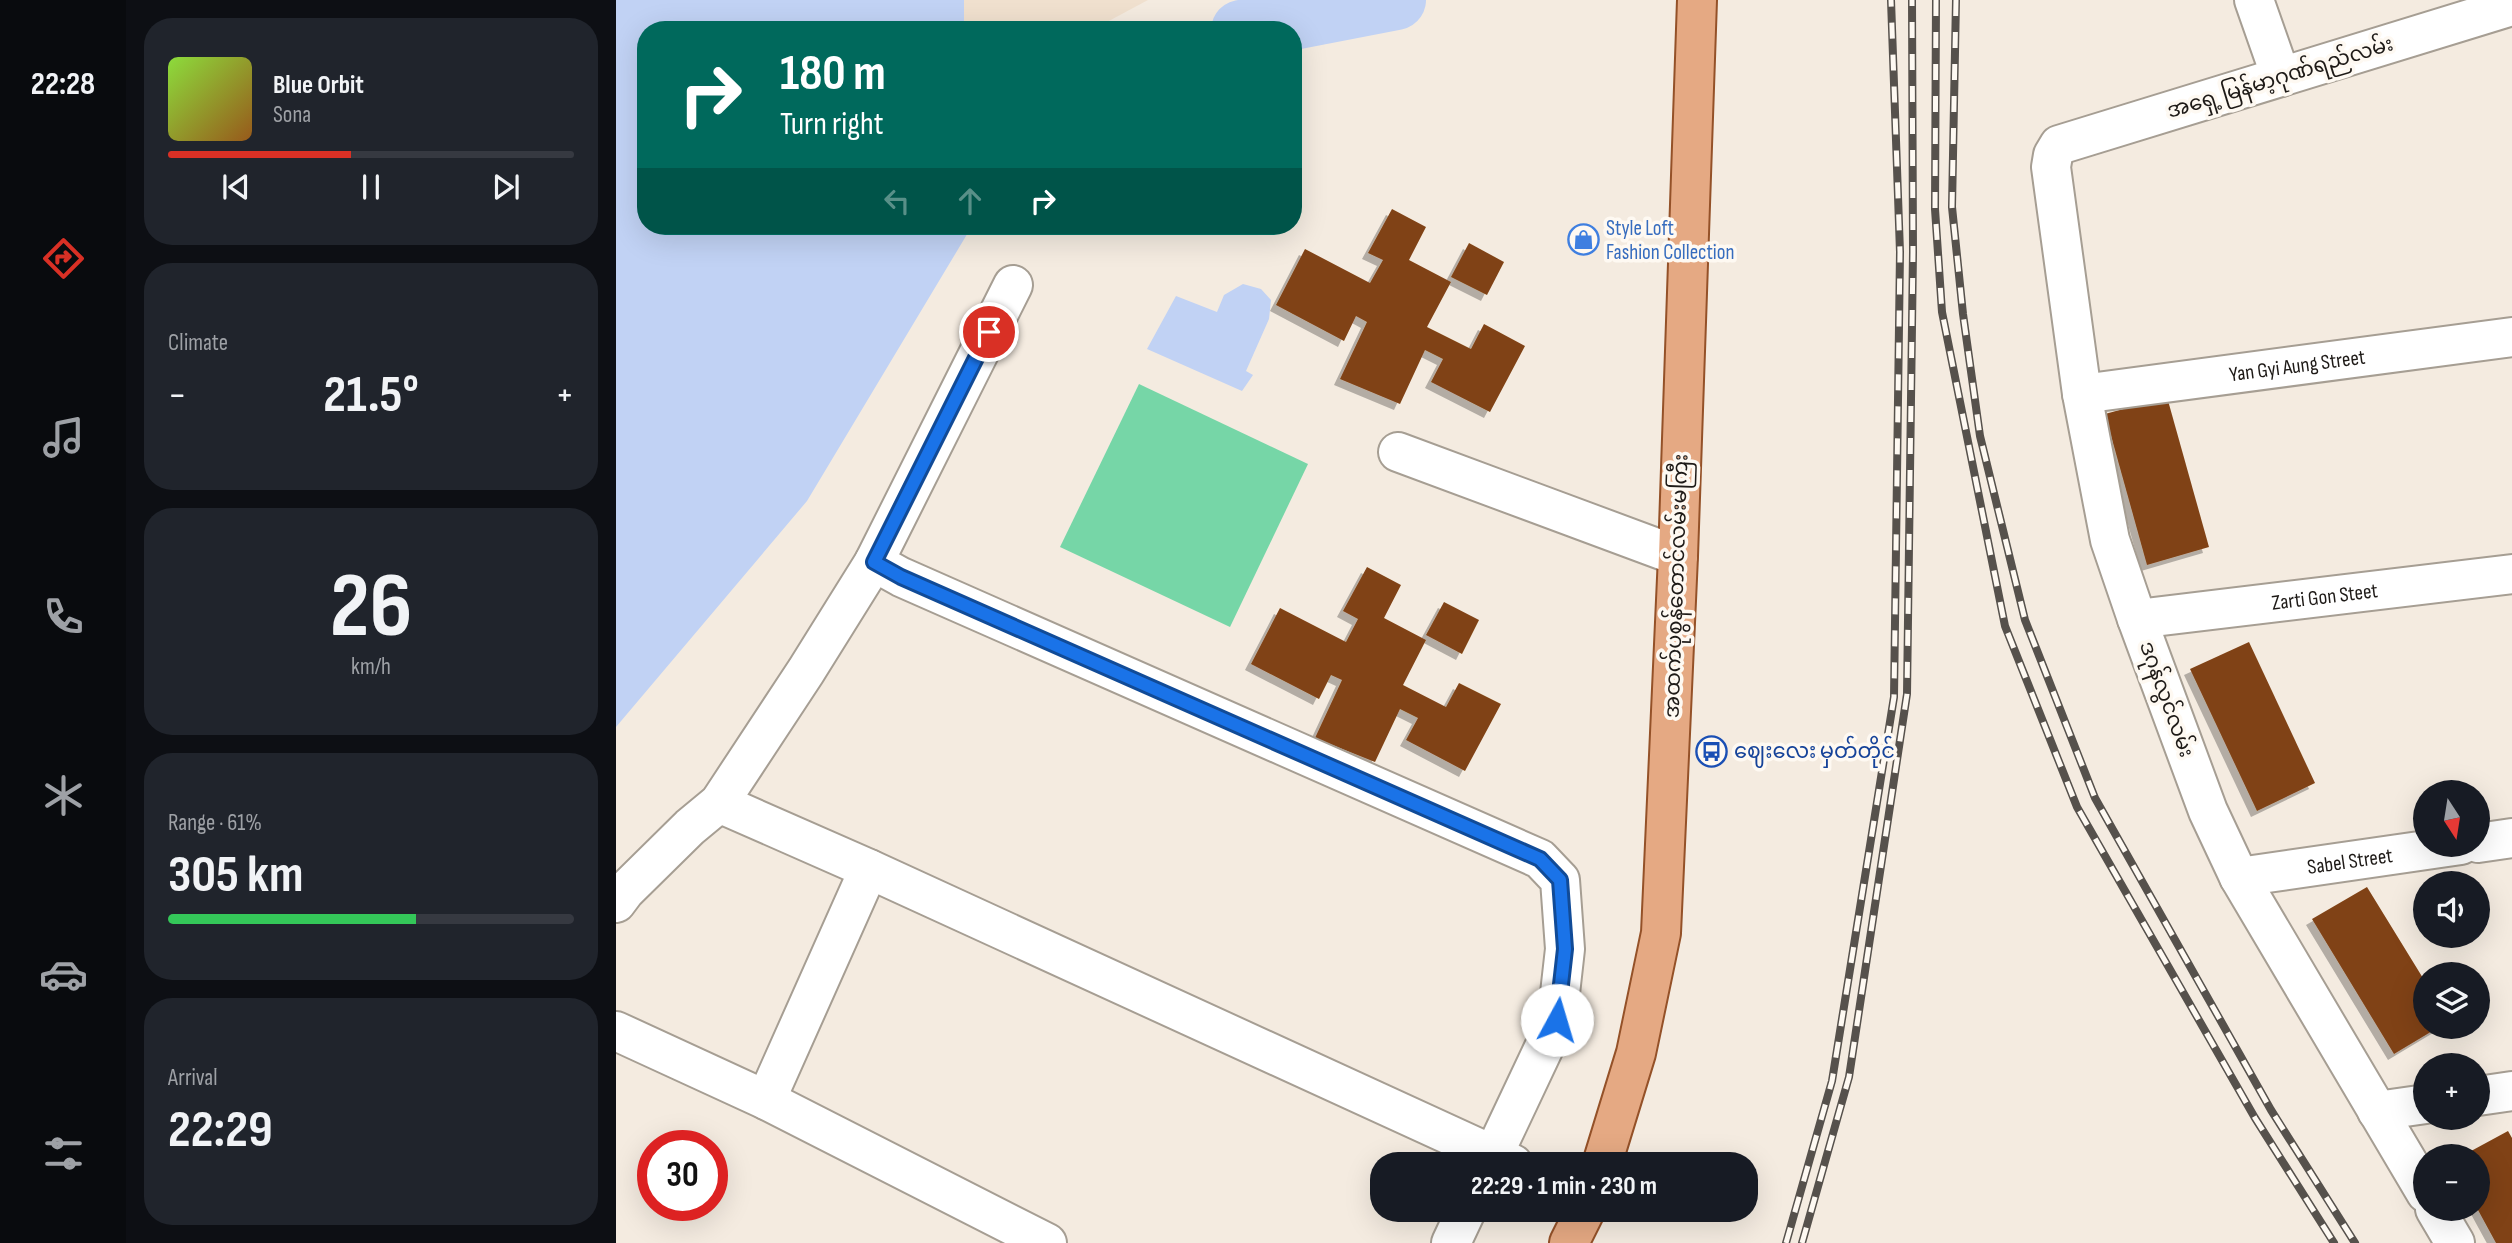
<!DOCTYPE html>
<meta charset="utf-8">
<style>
:root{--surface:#171b24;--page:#20242c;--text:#f1f3f6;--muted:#9ea1a6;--line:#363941;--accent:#d93025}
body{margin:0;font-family:"Sofia Sans Condensed","Noto Sans Myanmar",sans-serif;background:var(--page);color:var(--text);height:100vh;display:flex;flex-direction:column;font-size:26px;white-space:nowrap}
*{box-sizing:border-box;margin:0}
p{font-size:23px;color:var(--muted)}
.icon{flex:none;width:38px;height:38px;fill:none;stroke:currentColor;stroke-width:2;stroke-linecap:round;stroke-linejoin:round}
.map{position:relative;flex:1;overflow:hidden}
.drawer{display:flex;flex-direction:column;gap:18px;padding:18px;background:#0d0f14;width:490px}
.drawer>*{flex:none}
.top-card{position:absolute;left:21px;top:21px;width:665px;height:214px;border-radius:28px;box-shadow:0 7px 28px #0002;background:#00695c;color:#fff;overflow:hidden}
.needle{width:46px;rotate:168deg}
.fabs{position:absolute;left:1797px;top:780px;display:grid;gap:14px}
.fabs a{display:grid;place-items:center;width:77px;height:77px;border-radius:50%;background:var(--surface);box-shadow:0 7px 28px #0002;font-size:35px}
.speed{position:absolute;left:21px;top:1130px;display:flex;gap:14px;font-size:35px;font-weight:700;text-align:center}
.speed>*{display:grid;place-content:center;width:91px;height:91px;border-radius:50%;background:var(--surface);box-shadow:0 7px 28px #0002;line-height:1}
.speed .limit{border:10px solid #d22;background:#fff;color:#111}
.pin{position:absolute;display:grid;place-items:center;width:60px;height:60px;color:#fff;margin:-30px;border:4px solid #fff;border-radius:50%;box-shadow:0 2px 7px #0007}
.me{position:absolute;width:77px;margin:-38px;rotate:6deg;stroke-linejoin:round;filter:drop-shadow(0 0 5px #0008)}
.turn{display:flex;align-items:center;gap:24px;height:147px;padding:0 28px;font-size:32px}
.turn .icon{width:91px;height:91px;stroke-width:2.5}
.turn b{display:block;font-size:49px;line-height:60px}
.lanes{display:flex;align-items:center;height:66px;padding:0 28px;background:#0003;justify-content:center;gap:35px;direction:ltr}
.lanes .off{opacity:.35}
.big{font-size:52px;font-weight:700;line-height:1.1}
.drawer .widget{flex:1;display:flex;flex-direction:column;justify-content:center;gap:10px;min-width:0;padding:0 24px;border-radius:28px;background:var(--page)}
.drawer .dial{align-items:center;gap:0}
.dial b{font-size:91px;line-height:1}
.song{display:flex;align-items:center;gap:21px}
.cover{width:84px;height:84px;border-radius:10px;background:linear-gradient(135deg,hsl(90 70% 55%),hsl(30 70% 35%))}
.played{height:7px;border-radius:4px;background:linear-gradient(90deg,var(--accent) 45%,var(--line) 45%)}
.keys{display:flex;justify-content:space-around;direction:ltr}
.heat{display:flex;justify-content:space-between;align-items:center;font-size:38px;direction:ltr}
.charge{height:10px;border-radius:5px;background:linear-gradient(90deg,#34c759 61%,var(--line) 0)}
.trip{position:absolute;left:754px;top:1152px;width:388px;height:70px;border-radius:28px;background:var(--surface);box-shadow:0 7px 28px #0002;font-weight:700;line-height:70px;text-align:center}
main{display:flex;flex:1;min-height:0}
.dock{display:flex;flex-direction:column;width:126px;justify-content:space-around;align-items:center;background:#090b0e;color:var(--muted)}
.dock .icon{width:49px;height:49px}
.dock .current{color:var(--accent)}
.dock b{font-size:32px;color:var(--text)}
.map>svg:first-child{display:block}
</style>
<main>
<nav class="dock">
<b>22:28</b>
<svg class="icon current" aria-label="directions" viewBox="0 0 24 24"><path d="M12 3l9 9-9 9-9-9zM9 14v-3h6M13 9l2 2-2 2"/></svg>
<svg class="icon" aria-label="music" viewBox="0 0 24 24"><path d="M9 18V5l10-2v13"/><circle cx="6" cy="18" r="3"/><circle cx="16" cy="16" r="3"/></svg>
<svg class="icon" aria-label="phone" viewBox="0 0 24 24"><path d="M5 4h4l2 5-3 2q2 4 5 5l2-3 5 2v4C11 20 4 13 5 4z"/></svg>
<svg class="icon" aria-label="climate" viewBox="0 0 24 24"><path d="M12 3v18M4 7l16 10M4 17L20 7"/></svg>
<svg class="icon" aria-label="car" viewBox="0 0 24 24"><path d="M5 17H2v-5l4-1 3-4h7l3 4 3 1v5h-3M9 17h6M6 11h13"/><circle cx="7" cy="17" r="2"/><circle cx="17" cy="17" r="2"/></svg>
<svg class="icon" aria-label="filters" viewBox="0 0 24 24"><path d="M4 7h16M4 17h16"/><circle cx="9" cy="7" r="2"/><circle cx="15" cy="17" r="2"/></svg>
</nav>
<section class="drawer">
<div class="widget">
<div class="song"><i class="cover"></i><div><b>Blue Orbit</b><p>Sona</p></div></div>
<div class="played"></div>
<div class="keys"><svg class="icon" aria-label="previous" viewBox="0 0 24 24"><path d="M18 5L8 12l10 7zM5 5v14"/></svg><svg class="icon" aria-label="pause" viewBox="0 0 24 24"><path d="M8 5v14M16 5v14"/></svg><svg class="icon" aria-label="next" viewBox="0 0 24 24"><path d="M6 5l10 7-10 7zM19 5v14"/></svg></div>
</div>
<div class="widget"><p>Climate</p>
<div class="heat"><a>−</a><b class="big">21.5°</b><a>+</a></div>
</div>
<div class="widget dial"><b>26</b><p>km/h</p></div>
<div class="widget"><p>Range · 61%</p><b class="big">305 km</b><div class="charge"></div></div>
<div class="widget"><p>Arrival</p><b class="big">22:29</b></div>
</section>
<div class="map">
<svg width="1896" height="1243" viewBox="0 0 1896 1243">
<defs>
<filter id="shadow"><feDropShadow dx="-6" dy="6" stdDeviation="0" flood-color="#0004"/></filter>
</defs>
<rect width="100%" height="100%" fill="#f4ebe0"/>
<polygon fill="#f0e0ce" points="348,0 532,0 476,30 348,30"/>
<polygon fill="#76d6a7" points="523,384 692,464 614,627 444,547"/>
<g fill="#c1d2f4">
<polygon points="0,0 348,0 348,30 30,30 30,226 356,226 191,501 0,727"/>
<polygon points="627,284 645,289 655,300 653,319 630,371 637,375 626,391 531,349 560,296 601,312 608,295"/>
</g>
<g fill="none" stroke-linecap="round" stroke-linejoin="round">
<polyline stroke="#c1d2f4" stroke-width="60" points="625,30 780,0"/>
</g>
<g fill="#804316" filter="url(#shadow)">
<polygon points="776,209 810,227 793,260 835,282 811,327 855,349 868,324 909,346 874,412 815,382 827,359 809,350 784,404 724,379 751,322 740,316 728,341 660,305 689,249 754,283 767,260 752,253"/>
<polygon points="853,243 888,262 871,295 835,277"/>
<polygon points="1551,397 1593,547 1531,565 1489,414"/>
<polygon points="751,567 785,585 768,618 810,640 787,685 830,707 843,683 885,704 849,771 790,740 802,718 784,709 759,762 699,738 726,680 715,675 703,699 635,664 664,608 730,642 742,619 727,611"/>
<polygon points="828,602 863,620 846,654 810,635"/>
<polygon points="1633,642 1699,783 1641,811 1574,669"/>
<polygon points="1751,887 1810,983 1810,1027 1823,1027 1778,1054 1696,919"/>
<polygon points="1892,1131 1896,1138 1896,1243 1880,1243 1862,1210 1862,1157 1844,1157"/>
</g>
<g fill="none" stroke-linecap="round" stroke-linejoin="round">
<defs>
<g id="minor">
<polyline points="1638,0 1665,77"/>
<path id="s1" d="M1466 394 1896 337"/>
<polyline points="782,452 1062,556"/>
<polyline points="258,562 285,577 924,859 944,880 949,949 941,1020 873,1164"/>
<path id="s2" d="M1521 619 1896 574"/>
<polyline points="103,803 253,869 897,1164"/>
<polyline points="1862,843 1896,838"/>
<path id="s3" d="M1623 877 1845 845"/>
<polyline points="0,903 9,891 74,827 103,803 190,671 258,562 397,285"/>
<polyline points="0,1031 150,1100 431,1243"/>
<polyline points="1862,1096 1896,1091"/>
<polyline points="150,1100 253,869"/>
<polyline points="1761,1111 1810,1104"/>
<polyline points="1810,1193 1623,877 1592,811 1521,619 1494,540 1466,394 1435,167 1437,155 1443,145 1896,6"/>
<polyline points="1819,1209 1839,1243"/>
<polyline points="835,1243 851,1209"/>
</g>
<g id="major">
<polyline points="986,1164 1020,1053 1045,933 1062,556 1081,0"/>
<polyline points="953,1243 970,1209"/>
</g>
</defs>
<use href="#minor" stroke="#a69e93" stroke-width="42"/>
<use href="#major" stroke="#945128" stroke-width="42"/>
<use href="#minor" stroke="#fff" stroke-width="38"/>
<use href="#major" stroke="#e5a983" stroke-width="38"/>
<defs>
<g id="rail">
<polyline points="1320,0 1319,209 1326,312 1389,626 1461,807 1639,1118 1718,1243"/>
<polyline points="1340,0 1336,207 1347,314 1364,436 1409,620 1479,798 1655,1110 1739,1243"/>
<polyline points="1170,1243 1216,1081 1278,697 1284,252 1275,0"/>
<polyline points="1186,1243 1233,1077 1291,694 1297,252 1296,0"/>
</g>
</defs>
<use href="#rail" stroke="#56514c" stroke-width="8"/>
<use href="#rail" stroke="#fef9f2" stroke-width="5" stroke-dasharray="16" stroke-linecap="butt"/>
</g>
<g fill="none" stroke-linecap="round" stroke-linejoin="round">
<defs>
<polyline id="route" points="373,332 258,562 285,577 924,859 944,880 949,949 941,1020"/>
</defs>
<use href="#route" stroke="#114b97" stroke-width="18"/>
<use href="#route" stroke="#1a73e8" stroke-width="12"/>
</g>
<defs>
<symbol id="shop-ring" viewBox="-11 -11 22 22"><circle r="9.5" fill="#fef9f2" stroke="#3f7fe0" stroke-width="1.5"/><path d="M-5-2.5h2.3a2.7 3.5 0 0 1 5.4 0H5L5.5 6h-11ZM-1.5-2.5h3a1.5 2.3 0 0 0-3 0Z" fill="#3f7fe0"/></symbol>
<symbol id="bus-ring" viewBox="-11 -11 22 22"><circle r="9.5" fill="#fef9f2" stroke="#1a4fb4" stroke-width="1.5"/><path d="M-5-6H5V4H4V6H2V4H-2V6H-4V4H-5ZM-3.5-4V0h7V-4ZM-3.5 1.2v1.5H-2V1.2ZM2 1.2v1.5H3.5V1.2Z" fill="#1a4fb4"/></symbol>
</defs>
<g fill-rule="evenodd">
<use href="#shop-ring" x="950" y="222" width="35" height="35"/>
<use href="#bus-ring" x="1078" y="734" width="35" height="35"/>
</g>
<g text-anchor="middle" stroke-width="7" stroke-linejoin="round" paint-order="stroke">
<g font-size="21" fill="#1e1a17" stroke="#fef9f2">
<text transform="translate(1664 77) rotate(-17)" y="7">အရှေ့ မြန်မာ့ဂုဏ်ရည်လမ်း</text>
<text dy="7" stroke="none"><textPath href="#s1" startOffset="217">Yan Gyi Aung Street</textPath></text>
<text transform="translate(1060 586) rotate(-88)" y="7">အထက်ပုစွန်တောင်လမ်းမကြီး</text>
<text dy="7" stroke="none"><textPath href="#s2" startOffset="189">Zarti Gon Steet</textPath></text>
<text transform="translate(1551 699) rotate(70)" y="7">ဒဂုန်လွင်လမ်း</text>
<text dy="7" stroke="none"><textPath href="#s3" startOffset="112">Sabel Street</textPath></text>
</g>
<g font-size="21" fill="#366cbe" stroke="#fef9f2" text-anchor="start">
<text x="990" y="235">Style Loft<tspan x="990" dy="24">Fashion Collection</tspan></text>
</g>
<g font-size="21" fill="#164399" stroke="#fef9f2" text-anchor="start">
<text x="1118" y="758">ဈေးလေး မှတ်တိုင်</text>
</g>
</g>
</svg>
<div class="fabs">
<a><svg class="needle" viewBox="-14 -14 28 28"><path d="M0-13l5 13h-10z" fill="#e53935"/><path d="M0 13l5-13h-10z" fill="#9ea1a6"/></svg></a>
<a><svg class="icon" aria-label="sound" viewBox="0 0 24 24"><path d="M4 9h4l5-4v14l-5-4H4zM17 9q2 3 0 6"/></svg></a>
<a><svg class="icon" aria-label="layers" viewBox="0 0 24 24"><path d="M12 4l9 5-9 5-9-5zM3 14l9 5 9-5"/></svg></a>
<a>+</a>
<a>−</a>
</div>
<div class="speed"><div class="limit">30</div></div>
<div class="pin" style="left:373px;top:332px;background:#d93025"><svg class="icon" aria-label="arrive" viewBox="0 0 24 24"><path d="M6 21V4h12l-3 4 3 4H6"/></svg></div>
<svg class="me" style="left:941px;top:1020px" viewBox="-20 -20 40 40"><circle r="19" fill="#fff"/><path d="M0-13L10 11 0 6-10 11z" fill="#1a73e8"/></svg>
<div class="trip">22:29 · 1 min · 230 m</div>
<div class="top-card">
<div class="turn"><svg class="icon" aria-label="right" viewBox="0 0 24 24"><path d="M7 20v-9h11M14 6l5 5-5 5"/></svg><div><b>180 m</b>Turn right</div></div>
<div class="lanes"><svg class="icon off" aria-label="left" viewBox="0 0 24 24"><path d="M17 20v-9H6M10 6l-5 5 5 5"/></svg><svg class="icon off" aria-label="ahead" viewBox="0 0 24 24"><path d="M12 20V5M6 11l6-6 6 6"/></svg><svg class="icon" aria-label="right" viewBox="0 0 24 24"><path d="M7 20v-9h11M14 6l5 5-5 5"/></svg></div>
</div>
</div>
</main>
